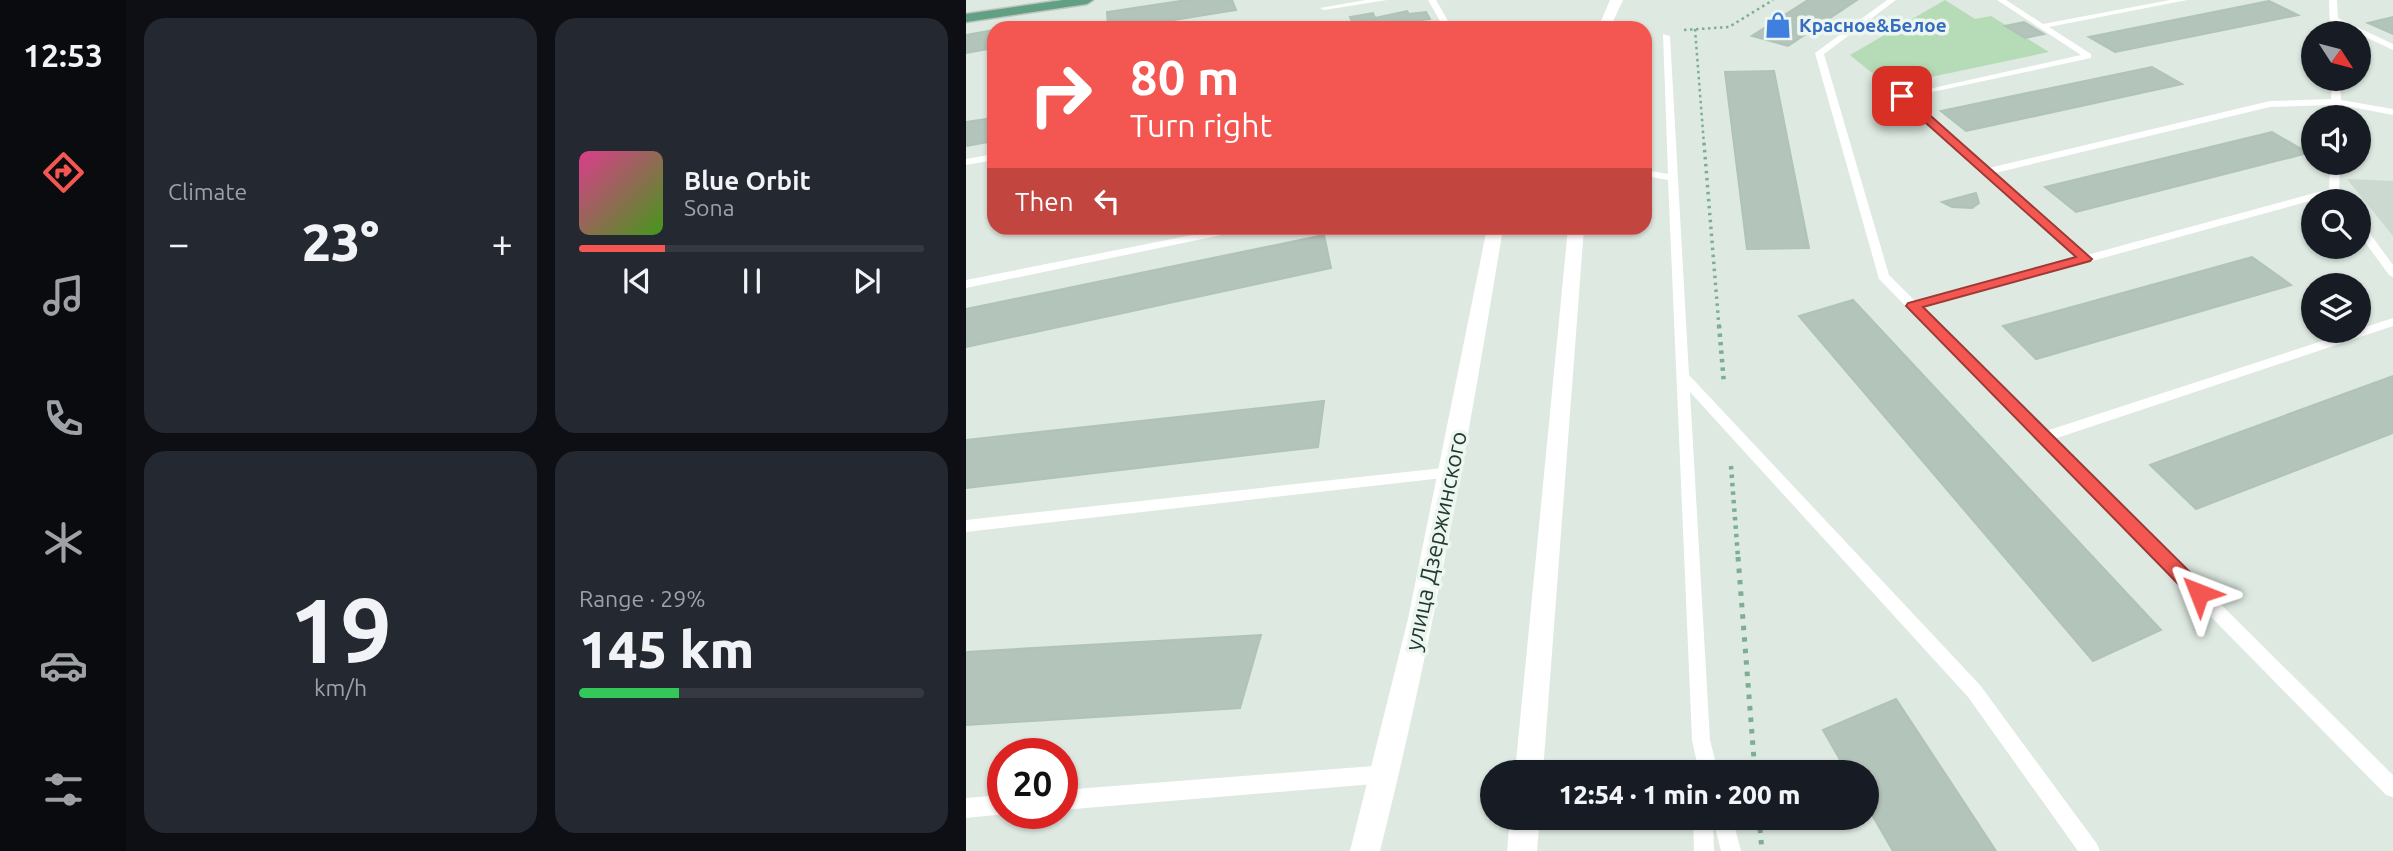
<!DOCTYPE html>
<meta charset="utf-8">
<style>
:root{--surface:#171b24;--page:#242831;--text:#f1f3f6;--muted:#9ea1a6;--line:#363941;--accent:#f45751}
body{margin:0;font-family:Ubuntu,sans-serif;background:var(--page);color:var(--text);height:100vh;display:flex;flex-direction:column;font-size:26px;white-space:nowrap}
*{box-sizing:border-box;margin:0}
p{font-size:23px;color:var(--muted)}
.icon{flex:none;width:38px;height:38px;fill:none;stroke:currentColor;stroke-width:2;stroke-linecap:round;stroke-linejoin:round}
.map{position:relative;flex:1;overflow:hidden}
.side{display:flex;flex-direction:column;gap:18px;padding:18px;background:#0d0f14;width:840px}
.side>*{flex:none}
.hud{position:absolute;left:21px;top:21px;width:665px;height:214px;border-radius:21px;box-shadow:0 2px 5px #0004;background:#f45751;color:#fff;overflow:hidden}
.needle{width:46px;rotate:126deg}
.controls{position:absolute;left:1335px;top:21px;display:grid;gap:14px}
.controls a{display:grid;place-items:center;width:70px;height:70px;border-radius:50%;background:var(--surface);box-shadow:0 2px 5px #0004;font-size:35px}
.speed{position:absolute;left:21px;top:738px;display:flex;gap:14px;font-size:35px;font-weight:700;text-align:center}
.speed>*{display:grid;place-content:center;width:91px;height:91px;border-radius:50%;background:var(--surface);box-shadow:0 2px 5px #0004;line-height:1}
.speed .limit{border:10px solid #d22;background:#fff;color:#111}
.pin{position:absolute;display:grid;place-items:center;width:60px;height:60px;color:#fff;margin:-30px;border-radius:14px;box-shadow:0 4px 10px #0006}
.me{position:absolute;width:77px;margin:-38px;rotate:315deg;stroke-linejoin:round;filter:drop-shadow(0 0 5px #0008)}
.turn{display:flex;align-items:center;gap:24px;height:147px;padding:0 28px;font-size:32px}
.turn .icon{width:91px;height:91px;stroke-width:2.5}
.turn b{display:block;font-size:49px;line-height:60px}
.then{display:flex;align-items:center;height:66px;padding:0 28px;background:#0003;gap:14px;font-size:26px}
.big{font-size:52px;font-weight:800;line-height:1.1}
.side .tile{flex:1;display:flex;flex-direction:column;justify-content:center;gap:10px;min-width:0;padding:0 24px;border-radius:21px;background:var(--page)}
.side .dial{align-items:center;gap:0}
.dial b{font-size:91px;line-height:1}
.song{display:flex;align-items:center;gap:21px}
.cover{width:84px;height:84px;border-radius:10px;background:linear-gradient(135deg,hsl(330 70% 55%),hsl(100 70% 35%))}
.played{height:7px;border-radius:4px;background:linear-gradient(90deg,var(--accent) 25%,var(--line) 25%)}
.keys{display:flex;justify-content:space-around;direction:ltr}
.heat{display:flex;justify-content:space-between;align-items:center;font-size:38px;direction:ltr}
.charge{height:10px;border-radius:5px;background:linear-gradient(90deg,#34c759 29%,var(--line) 0)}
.side .tiles{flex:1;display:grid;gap:18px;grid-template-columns:repeat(2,1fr)}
.trip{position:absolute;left:514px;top:760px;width:399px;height:70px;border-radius:35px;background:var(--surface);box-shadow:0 2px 5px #0004;font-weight:800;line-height:70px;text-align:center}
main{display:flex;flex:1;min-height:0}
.tabs{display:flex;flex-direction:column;width:126px;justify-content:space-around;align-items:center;background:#090b0e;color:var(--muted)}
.tabs .icon{width:49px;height:49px}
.tabs .on{color:var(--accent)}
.tabs b{font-size:32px;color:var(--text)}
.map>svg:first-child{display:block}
</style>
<main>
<nav class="tabs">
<b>12:53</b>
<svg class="icon on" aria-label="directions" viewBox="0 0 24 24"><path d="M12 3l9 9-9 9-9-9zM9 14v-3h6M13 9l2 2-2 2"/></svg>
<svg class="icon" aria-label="music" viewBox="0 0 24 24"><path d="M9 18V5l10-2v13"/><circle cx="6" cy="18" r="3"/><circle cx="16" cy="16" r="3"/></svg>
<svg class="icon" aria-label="phone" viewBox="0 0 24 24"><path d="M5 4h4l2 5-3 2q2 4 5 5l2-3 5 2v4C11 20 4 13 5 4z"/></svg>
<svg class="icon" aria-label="climate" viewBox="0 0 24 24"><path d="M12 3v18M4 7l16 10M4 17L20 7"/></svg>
<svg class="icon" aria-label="car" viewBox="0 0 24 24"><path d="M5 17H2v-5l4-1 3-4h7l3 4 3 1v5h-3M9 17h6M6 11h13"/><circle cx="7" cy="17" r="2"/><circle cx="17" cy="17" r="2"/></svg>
<svg class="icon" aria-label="filters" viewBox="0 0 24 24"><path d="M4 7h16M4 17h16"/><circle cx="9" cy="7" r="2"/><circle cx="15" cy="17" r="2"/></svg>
</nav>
<section class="side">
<div class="tiles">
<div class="tile"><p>Climate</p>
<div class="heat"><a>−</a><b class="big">23°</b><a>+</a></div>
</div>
<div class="tile">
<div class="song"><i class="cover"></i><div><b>Blue Orbit</b><p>Sona</p></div></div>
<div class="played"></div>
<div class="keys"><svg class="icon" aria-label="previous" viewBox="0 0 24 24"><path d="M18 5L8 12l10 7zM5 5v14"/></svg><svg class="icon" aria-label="pause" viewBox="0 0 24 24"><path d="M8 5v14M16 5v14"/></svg><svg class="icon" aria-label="next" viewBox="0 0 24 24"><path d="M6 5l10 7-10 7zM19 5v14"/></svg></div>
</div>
<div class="tile dial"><b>19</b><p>km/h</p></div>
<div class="tile"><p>Range · 29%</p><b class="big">145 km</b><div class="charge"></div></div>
</div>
</section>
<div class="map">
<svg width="1427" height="851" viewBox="0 0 1427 851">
<rect width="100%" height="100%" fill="#dde9e1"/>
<polygon fill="#cbd9d0" points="1381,179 1427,181 1427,236"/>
<polygon fill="#b5dcb7" points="979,0 1009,19 1025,16 1083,52 922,86 884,55"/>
<g fill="#b3c4ba" stroke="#b0c3b7" stroke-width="2">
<polygon points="221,0 266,0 270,10 158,28 142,28 141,12"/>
<polygon points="842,0 891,0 822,46 786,36"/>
<polygon points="1303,1 1332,15 1149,52 1123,37"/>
<polygon points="441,11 443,14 460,12 464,19 449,21 451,25 458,24 460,28 381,27 388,26 384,17 407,13 409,18"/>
<polygon points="1427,17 1427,34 1402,23"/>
<polygon points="84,22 83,28 43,28"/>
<polygon points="1058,22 1078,34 1059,38 1039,26"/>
<polygon points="28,30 28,48 0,53 0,35"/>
<polygon points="1186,67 1216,84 1000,131 975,111"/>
<polygon points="808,71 843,248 781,249 759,72"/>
<polygon points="28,118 28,141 0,146 0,122"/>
<polygon points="1306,132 1342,153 1110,212 1079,187"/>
<polygon points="1010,193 1013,203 1006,208 986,207 976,202"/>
<polygon points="358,235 365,268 0,347 0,309"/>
<polygon points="1286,257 1325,285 1070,359 1037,326"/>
<polygon points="887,300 1195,630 1127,661 833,316"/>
<polygon points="1427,376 1427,433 1230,509 1184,465"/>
<polygon points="358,401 352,447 0,488 0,440"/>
<polygon points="295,635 274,708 0,725 0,652"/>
<polygon points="930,699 1030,851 927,851 901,806 901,772 881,772 857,730"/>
</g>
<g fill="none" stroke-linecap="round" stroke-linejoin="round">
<defs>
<polygon id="primary" points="97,0 127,0 121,4 0,22 0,14"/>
</defs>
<use href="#primary" stroke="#bcc4c0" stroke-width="3"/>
<g stroke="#7dae94" stroke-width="2.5" stroke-dasharray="2.5 3.5" stroke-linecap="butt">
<polyline points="729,29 738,145"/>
<polyline points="718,30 763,27 807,0"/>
</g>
<polyline stroke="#7dae94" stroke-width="3.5" stroke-dasharray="2.5 4.5" stroke-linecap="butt" points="738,143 753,327"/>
<g stroke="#7dae94" stroke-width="4.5" stroke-dasharray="3.5 5" stroke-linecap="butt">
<polyline points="753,325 758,384"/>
<polyline points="765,466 772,558"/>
</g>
<g stroke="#7dae94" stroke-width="5" stroke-dasharray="4.5 7" stroke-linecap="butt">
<polyline points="772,557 789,772"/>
<polyline points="793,817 796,851"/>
</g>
<g fill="#fff" fill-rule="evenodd">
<polygon points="400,0 421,0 358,10 354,8"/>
<polygon points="462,0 470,0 486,28 478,28"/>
<polygon points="921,0 930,0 858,54 923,275 949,301 1111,258 931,96 1115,55 1031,0 1040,0 1077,24 1204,0 1221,0 1083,27 1125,54 1125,58 943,97 1023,168 1304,101 1365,99 1366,79 1374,79 1375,100 1427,109 1427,115 1375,105 1375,117 1365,117 1365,105 1304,107 1029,173 1121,255 1363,189 1364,163 1374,163 1373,191 1380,201 1370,201 1365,195 956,308 1080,431 1427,318 1427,326 1088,439 1427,775 1427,797 1420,795 913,279 849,53"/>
<polygon points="1363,0 1371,0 1372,18 1427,44 1427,50 1372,24 1372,33 1364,33"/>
<polygon points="363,21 367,23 366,25 326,28"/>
<polygon points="697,34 704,36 723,375 1014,685 1131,844 1134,851 1112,851 1002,697 724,392 744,740 752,772 733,772 726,740 702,180 679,176 679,170 702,174"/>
<polygon points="28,154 28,160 0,165 0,159"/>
<polygon points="1393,223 1397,224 1427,265 1427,277 1423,275 1393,234"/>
<polygon points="261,228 281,228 275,231 0,288 0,280"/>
<polygon points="486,467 491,468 493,472 491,476 486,477 0,532 0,520"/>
<polygon points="420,765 427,768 430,774 427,780 420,783 96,810 96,790"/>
<polygon points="37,795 37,814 39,814 0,818 0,798"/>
<polygon points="727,817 766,817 775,851 755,851 747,820 748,851 728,851"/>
</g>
<g fill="#fff" fill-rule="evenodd">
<polygon points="644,0 657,0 644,28 632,28"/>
<path d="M521 228H537C503 437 466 645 414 851H384L442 619Z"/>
<polygon points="602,228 618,228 577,772 549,772"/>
<polygon points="544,817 574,817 571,851 541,851"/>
</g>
<use href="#primary" fill="#61a083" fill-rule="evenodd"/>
</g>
<polygon fill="#f45751" stroke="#9f3935" stroke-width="2" points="932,94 940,94 1126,259 1124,261 957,307 1239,587 1242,593 1239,598 1233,600 1226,598 940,306 942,303 1110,257 932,98"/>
<defs>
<symbol id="shop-bare" viewBox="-9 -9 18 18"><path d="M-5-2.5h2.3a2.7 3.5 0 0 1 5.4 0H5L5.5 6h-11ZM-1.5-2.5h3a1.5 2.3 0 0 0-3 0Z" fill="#3f7fe0" stroke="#edf6f0" stroke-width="2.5" paint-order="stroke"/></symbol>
</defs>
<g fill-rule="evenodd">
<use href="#shop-bare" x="793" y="6" width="38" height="38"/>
</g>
<g text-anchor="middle" stroke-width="7" stroke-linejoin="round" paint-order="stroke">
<g font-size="19" font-weight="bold" fill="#366cbe" stroke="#edf6f0" text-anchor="start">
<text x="833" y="32">Красное&amp;Белое</text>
</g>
<g font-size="23" fill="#1f392c" stroke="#edf6f0">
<text transform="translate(470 541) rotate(-78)" y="8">улица Дзержинского</text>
</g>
</g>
</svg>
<div class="controls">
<a><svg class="needle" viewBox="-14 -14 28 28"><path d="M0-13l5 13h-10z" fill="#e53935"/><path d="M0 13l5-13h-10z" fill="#9ea1a6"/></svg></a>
<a><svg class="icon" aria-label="sound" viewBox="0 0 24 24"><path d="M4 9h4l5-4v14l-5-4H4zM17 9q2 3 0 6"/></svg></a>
<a><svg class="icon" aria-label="search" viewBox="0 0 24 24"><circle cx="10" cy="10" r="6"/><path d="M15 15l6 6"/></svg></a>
<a><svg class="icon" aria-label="layers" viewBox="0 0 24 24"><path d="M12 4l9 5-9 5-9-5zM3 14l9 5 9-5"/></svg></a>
</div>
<div class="speed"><div class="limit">20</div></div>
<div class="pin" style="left:936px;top:96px;background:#d93025"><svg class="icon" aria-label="arrive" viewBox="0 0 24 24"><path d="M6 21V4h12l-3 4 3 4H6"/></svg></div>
<svg class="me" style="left:1233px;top:593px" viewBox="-20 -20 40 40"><path d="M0-17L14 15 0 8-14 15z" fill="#f45751" stroke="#fff" stroke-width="4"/></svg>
<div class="trip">12:54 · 1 min · 200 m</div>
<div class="hud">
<div class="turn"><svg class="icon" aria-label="right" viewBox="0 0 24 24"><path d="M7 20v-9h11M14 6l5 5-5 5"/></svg><div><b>80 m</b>Turn right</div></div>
<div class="then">Then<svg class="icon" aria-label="left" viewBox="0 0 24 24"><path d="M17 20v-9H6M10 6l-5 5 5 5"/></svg></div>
</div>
</div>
</main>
